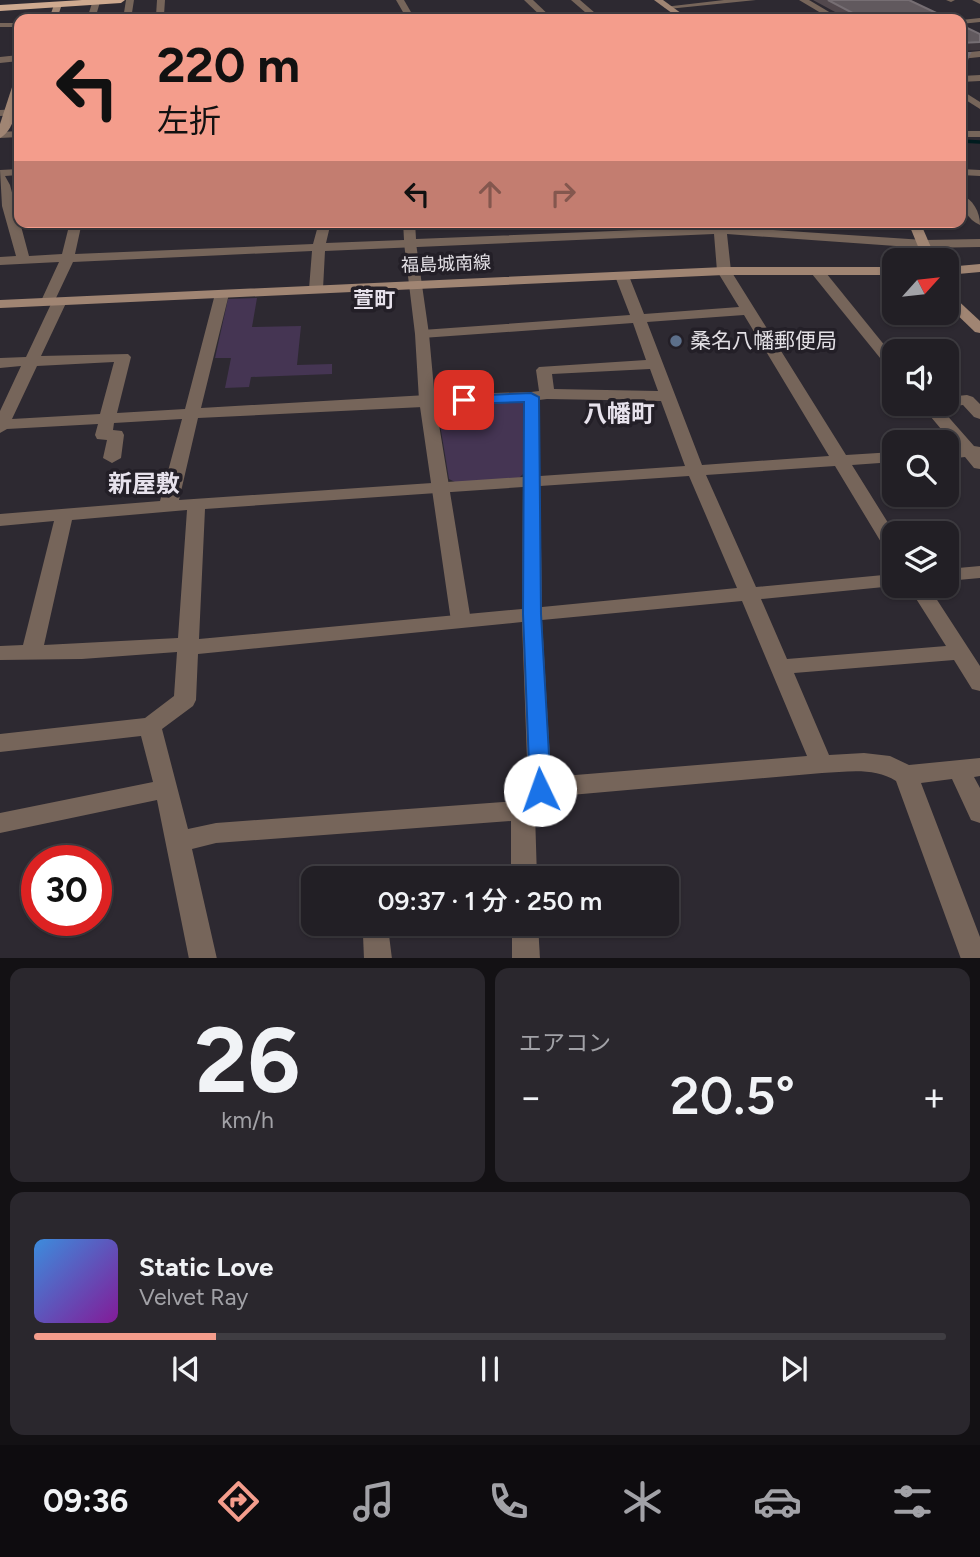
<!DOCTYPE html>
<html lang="ja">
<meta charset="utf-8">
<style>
:root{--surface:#221f25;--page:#2a272d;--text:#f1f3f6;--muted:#a2a2a7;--line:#3f3d42;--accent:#f49d8c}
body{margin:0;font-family:Figtree,"Noto Sans JP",sans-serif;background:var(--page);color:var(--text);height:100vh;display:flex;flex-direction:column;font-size:26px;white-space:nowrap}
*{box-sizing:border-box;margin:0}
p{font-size:23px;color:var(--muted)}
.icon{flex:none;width:38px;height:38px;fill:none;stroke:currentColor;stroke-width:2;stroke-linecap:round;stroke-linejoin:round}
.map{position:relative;height:958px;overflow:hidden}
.sheet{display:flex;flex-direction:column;gap:10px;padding:10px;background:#131114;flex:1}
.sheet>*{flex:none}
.banner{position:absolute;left:14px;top:14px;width:952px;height:214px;border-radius:14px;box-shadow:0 2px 5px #0004,0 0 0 2px var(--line);background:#f49d8c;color:#111;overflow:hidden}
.needle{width:46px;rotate:63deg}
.controls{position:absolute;left:882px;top:248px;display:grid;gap:14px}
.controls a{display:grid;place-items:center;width:77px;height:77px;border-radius:14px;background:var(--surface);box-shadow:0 2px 5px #0004,0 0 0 2px var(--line);font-size:35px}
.speed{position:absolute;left:21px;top:845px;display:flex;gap:14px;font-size:35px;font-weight:700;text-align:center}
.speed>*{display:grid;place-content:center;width:91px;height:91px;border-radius:50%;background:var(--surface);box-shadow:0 2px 5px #0004,0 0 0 2px var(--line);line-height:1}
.speed .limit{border:10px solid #d22;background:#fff;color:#111}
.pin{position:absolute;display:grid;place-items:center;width:60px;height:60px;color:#fff;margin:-30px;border-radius:14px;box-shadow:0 4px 10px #0006}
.me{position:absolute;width:77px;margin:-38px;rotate:357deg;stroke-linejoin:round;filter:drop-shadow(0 0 5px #0008)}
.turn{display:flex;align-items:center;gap:24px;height:147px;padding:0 28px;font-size:32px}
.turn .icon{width:91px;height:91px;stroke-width:2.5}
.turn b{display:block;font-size:49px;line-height:60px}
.lanes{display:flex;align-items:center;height:66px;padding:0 28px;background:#0003;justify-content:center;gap:35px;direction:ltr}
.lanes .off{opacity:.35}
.big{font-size:52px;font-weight:600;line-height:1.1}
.sheet .widget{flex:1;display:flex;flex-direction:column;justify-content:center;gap:10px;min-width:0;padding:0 24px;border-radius:14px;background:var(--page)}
.sheet .dial{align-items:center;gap:0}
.dial b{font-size:91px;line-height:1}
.song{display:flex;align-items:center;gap:21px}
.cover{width:84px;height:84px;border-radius:10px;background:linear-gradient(135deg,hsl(210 70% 55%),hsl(290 70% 35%))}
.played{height:7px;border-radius:4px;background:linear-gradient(90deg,var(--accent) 20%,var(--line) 20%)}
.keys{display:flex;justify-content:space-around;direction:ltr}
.heat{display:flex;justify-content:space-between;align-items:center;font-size:38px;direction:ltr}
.sheet .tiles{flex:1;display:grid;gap:10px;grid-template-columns:1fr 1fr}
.widget:last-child{grid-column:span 2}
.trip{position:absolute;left:301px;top:866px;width:378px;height:70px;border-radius:14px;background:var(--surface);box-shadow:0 2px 5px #0004,0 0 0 2px var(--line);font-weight:600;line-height:70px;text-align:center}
.dock{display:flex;height:112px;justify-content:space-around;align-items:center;background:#0e0c0f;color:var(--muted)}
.dock .icon{width:49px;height:49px}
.dock .active{color:var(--accent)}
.dock b{font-size:32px;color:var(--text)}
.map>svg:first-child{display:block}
</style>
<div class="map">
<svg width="980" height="959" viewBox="0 0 980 959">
<rect width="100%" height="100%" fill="#2d2931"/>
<g fill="#453553">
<polygon points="257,298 252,327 301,326 297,365 332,364 332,374 251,377 249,387 225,388 231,358 215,358 228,299"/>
<polygon points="523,401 523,474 519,478 457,483 449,479 437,406"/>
</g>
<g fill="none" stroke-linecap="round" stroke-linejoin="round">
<polyline stroke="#001c1f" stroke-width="3.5" points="961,141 980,142"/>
<g fill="#76655a" fill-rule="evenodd">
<polygon points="93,0 100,2 95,19 87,19"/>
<polygon points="126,0 134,0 131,19 123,19"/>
<polygon points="157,0 165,0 164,15 202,13 206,15 175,19 138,19 156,16"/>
<polygon points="396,0 404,0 415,19 407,19"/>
<polygon points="524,0 533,0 553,19 544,19"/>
<polygon points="571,0 580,0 602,19 593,19"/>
<polygon points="724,0 756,0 668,9 664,7"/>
<polygon points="799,0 809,0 841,19 831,19"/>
<polygon points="946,0 955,0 951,2"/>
<polygon points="972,0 980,0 980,4"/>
<polygon points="679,14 682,18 623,19 627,17"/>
<polygon points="980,18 980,22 961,24 961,20"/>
<rect x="0" y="23" width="19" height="4"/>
<polygon points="19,55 19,61 0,63 0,57"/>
<polygon points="980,75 980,81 961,82 961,76"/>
<polygon points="961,90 980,102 980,109 961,97"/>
<polygon points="19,131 19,137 0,138 0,132"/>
<rect x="961" y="131" width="19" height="6"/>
<path d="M19 169V175L5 176 10 185 29 256 62 254 70 222H82L75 254 313 244 319 222H331L326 243 404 240 403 222H415L416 239 713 227V222H725L726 227 924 240 980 239V247L924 248 727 234 731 271 846 455 894 452V462L852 465 895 534 894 554 887 552 835 466 706 475 756 587 894 574V586L761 599 787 659 946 646 908 586H928L980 666V691L972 689 954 660 794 673 829 755 864 753 890 756 909 765 980 758V776L974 777 980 788V823L971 820 952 779 921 783 980 937V959H961L896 781C874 767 847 772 822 773L548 797 535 813 537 878H511V821L216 843 192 849 217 959H189L157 800 0 833V813L153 782 141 736 0 752V734L145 718 174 696 177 652 82 659 0 660V646L23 645 54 521 0 526V514L160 501 182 419 114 423 113 430 122 431 124 435 121 458 112 463 103 458 107 440 97 439 95 435 98 424 7 429 0 433V411L21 366 0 368V358L26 357 51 304H43L41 301 59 262 0 265V257L16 256 2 206 0 170ZM714 234 717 271 739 307 644 314 629 276 622 272 615 276 630 315 422 330 415 334 422 338 633 323 646 360 539 367 536 370 539 391 531 392 427 395 201 408 229 294 222 290 215 294 185 409 117 413 131 357 128 354 41 356 67 301 65 298H56L73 262 312 251 309 289 316 293 323 289 325 251ZM744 315 829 456 702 465 647 322ZM114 362 100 414 12 419 37 366ZM650 369 658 391 554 389 552 374ZM547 399 661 401 685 466 540 476 539 400ZM523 402V477L179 500 198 418ZM689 476 737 588 542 607 540 486ZM523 487 522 609 199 639 205 509ZM187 510 178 638 44 645 72 520ZM742 601 807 756 551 777 542 620ZM522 622 528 787 517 801 216 823 188 829 162 729 193 706 196 700 198 654Z"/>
<polygon points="961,169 980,170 980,176 961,175"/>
<path d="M961 195C973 199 980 212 980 225 968 220 961 207 961 195Z"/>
<polygon points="817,267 822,268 894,357 894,370 889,369 812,274 812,268"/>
<polygon points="967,395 973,397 980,404 980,419 974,417 963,405 947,407 941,404 947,404 947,397"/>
<polygon points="920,404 937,404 974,446 980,447 980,469 974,468 965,457 947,459 947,449 957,448"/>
<polygon points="980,566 980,578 947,581 947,569"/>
<polygon points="373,924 385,927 389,935 392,959 364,959 363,935 367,927"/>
<polygon points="512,924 538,924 540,959 512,959"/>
</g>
<g fill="#76655a" fill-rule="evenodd">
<polygon points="980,51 980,57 961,59 961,53"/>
<polygon points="19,109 19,115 0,116 0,110"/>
<polygon points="410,239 416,243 429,334 435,400 471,621 468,626 454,626 451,621 419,400 415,334 404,243"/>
</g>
<g fill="#a08573" fill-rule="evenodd">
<polygon points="654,0 663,0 689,19 680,19"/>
<polygon points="55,2 62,4 57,19 49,19"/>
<path d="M19 78C20 95 17 129 0 138V124L14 81Z"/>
<polygon points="908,222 920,222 937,261 924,261"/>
<polygon points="980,264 980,272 947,275 947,267"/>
<polygon points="724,267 894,267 894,275 724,275 0,308 0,300"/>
<polygon points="947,294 952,295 980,321 980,333 975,332 947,305"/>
</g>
<polygon fill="#cfaa90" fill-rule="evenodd" points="82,0 125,0 121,3 0,11 0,5"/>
</g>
<g fill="#52484d">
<polygon points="813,0 909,0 949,19 848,19"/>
<polygon points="961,52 961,53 970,53 968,61 964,69 961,68"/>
</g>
<g fill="#3d353b">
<polygon points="980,42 980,50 961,51 961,43"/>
<polygon points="970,53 968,61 964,69 966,61"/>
</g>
<g fill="#61595e" stroke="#766e73" stroke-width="2">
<polygon points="828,0 909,0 949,19 864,19"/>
<polygon points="961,25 980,34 980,42 961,43"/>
<polygon points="961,52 961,53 970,53 966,61 961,58"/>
</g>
<polygon fill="#1a73e8" stroke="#114b97" stroke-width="2" points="531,393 539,397 541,614 551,790 548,796 540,799 533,796 530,790 523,614 524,402 464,404 457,400 464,396"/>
<circle fill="#5c6f8a" stroke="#231f27" stroke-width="2.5" cx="676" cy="341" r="7"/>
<g text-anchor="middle" stroke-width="7" stroke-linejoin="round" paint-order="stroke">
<g font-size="18" fill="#e2dfe4" stroke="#231f27">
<text transform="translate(446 264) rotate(-2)" y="6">福島城南線</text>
</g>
<g font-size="21" font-weight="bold" fill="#e7e2ec" stroke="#231f27">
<text x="374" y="307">萱町</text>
</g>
<g font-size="21" fill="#e2dfe4" stroke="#231f27" text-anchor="start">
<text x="690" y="348">桑名八幡郵便局</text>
</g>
<g font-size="24" font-weight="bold" fill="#e7e2ec" stroke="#231f27">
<text x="619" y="422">八幡町</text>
<text x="144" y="492">新屋敷</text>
</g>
</g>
</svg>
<div class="controls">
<a><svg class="needle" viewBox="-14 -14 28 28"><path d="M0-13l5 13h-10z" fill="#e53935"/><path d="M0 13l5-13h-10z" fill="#a2a2a7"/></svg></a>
<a><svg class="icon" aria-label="sound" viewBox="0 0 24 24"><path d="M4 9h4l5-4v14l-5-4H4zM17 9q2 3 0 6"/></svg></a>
<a><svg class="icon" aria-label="search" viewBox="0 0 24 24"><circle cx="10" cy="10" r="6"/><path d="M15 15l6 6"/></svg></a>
<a><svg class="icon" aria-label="layers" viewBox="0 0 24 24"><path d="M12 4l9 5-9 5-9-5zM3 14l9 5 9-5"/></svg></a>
</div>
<div class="speed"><div class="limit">30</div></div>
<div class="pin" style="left:464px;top:400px;background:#d93025"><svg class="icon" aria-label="arrive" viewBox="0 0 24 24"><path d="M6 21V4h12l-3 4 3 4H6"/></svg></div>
<svg class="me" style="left:540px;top:790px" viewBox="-20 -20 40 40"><circle r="19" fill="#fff"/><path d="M0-13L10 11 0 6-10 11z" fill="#1a73e8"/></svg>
<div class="trip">09:37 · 1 分 · 250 m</div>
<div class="banner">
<div class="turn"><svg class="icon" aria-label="left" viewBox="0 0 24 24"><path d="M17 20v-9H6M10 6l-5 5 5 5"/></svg><div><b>220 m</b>左折</div></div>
<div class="lanes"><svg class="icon" aria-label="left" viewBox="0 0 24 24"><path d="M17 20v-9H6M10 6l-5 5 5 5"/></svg><svg class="icon off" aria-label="ahead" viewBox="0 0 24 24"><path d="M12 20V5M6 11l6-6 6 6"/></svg><svg class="icon off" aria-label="right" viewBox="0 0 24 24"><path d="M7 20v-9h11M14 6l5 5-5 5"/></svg></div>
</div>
</div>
<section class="sheet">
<div class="tiles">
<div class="widget dial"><b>26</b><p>km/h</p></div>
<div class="widget"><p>エアコン</p>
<div class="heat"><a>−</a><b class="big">20.5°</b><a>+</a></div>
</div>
<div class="widget">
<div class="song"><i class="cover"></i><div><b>Static Love</b><p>Velvet Ray</p></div></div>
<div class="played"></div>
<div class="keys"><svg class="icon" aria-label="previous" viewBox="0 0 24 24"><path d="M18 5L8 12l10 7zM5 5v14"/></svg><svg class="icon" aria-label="pause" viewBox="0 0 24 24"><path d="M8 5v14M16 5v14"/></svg><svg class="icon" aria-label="next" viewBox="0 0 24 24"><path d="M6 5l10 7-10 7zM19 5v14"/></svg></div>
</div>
</div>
</section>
<nav class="dock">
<b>09:36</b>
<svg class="icon active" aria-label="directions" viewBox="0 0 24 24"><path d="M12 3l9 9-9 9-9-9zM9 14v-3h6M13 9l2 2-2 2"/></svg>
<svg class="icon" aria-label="music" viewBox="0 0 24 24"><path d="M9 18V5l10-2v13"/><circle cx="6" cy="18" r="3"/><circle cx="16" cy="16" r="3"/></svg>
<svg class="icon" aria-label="phone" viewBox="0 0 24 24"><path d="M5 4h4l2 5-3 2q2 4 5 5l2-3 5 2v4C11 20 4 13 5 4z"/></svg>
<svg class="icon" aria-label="climate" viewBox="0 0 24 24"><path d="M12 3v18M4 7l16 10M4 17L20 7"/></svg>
<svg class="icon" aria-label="car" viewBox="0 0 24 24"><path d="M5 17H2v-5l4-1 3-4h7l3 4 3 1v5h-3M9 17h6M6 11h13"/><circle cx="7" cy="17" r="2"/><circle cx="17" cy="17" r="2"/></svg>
<svg class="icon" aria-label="filters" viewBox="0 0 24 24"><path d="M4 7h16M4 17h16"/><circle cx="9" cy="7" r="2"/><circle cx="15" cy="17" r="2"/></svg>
</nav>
